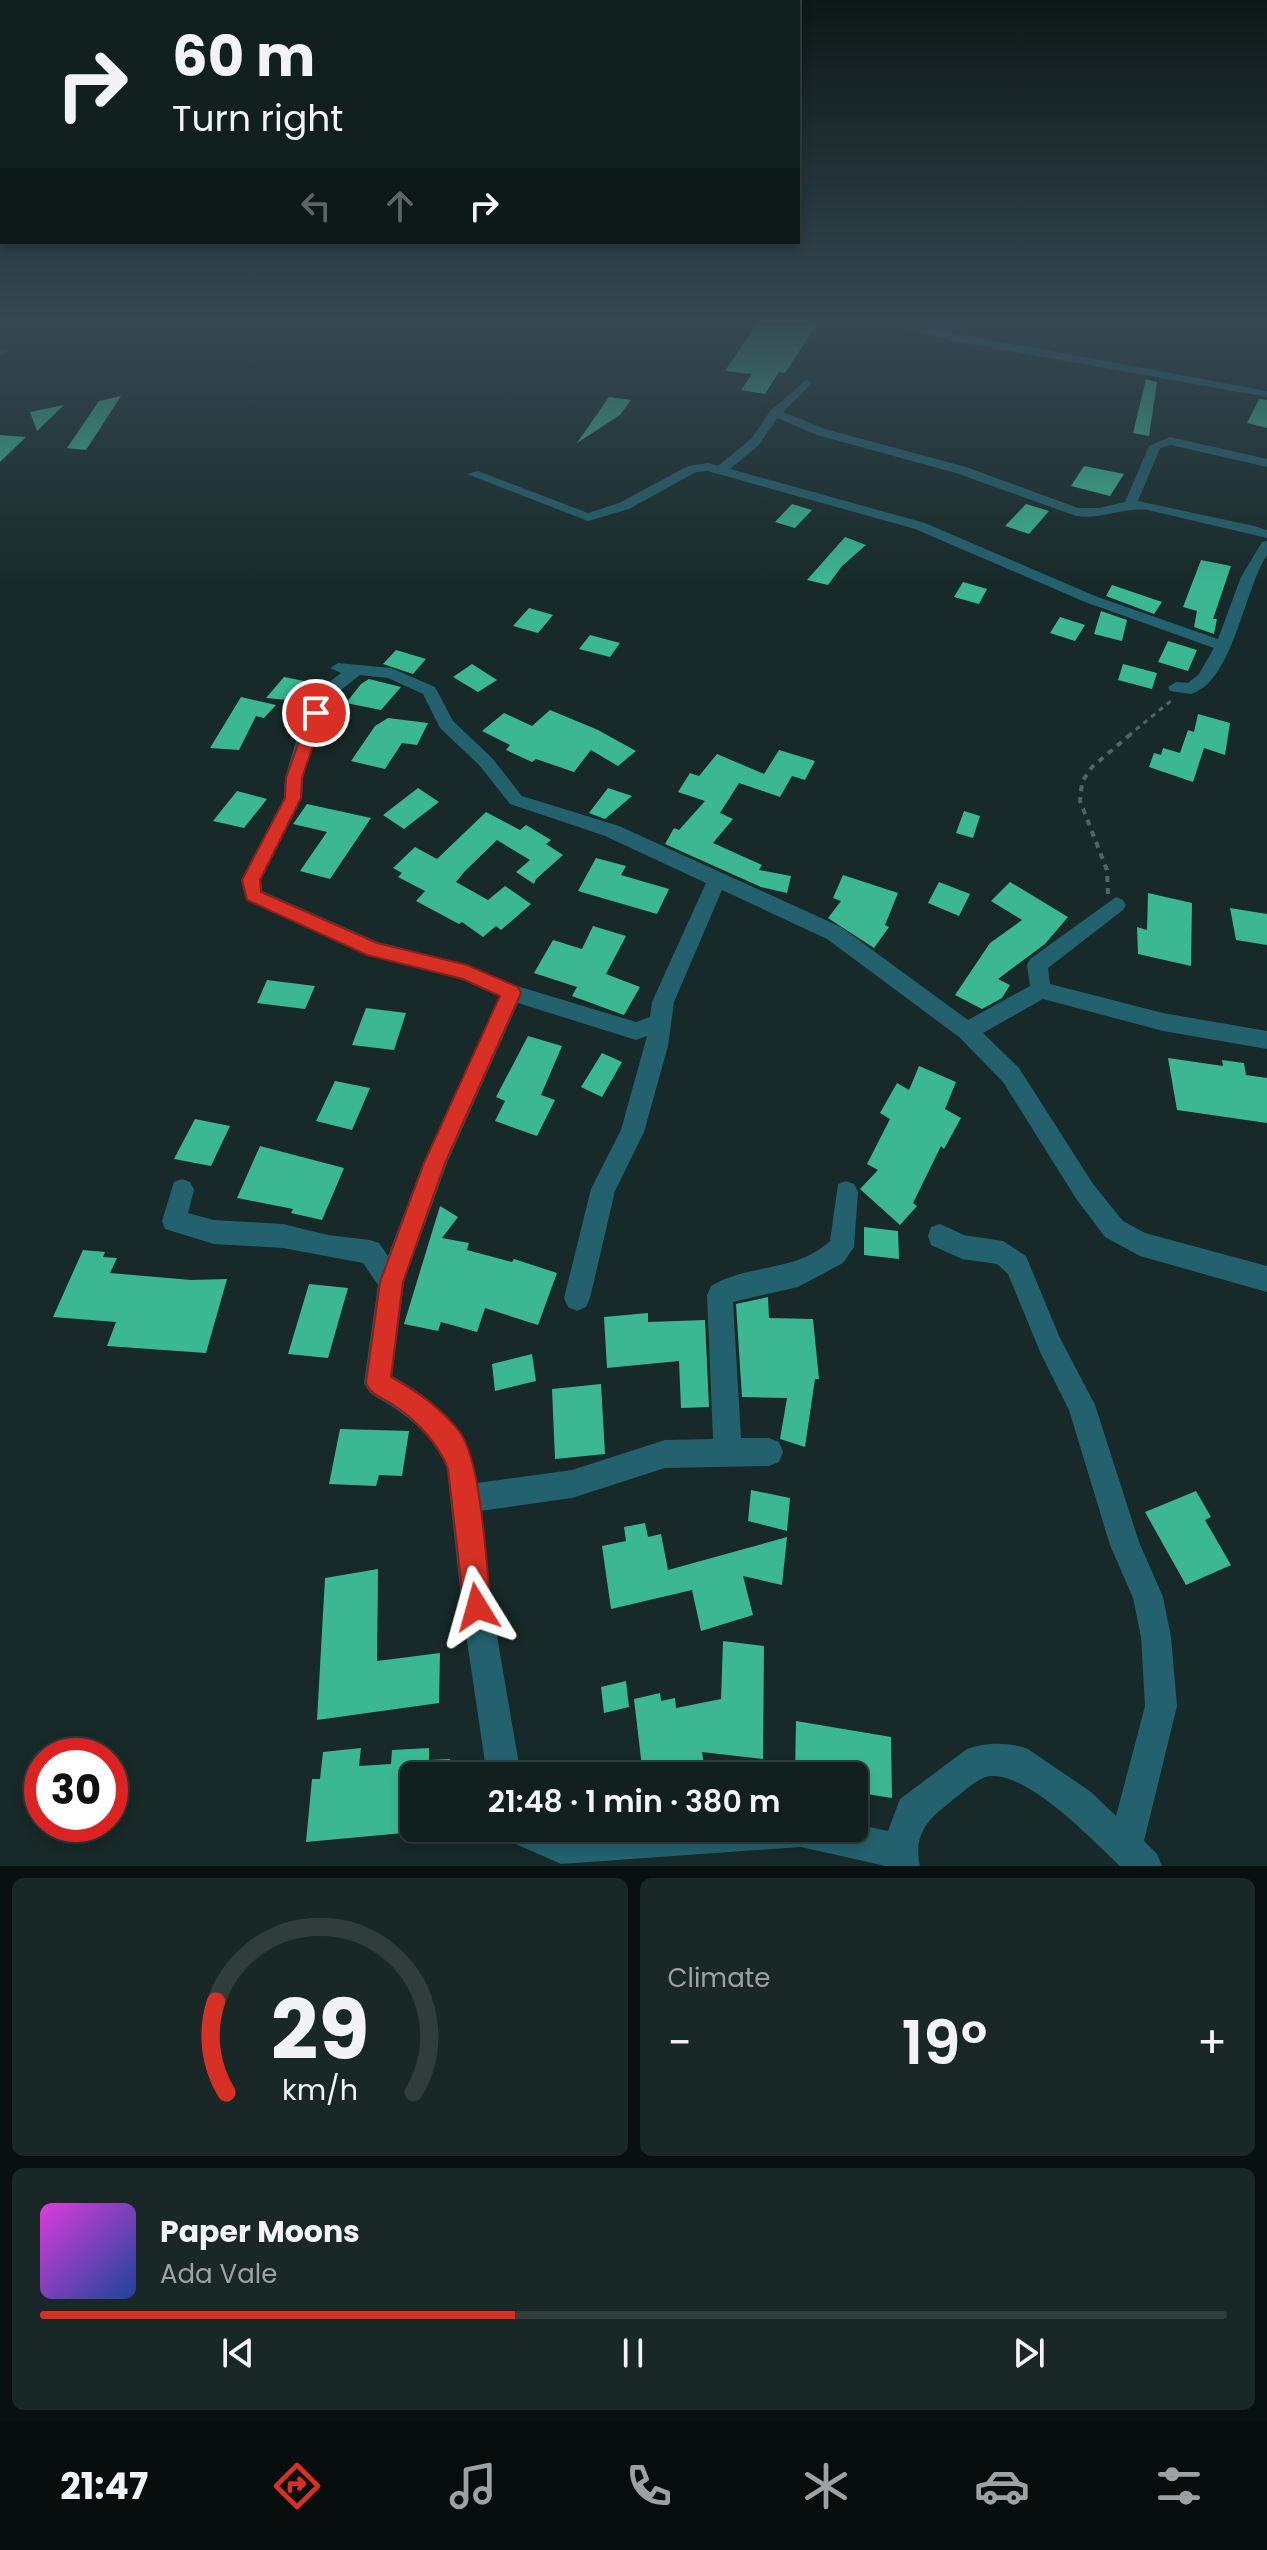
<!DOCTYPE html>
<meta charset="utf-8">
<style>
:root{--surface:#111f1e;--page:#1a2727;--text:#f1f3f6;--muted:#9ca2a4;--line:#303d3c;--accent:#d93025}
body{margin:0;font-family:Poppins,sans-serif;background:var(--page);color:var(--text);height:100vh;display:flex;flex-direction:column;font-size:30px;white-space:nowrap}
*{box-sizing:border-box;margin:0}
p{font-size:26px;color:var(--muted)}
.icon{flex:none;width:44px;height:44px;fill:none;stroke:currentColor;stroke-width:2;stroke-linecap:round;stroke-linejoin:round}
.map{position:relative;height:1866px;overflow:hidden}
.details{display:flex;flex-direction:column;gap:12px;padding:12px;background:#091110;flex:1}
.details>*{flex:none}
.top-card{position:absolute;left:0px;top:0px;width:800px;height:244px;box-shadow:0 4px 12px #0003,0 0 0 2px var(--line);background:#111f1e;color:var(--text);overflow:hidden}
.speed{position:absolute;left:24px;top:1738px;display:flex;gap:16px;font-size:40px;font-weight:700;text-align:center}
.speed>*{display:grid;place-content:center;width:104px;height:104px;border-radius:50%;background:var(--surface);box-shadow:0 4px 12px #0003,0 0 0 2px var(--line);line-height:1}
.speed .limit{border:12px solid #d22;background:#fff;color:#111}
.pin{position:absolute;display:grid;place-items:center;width:68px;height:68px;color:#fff;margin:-34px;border:4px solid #fff;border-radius:50%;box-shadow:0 2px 8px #0007}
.me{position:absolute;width:88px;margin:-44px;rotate:352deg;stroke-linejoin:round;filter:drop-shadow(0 0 6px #0008)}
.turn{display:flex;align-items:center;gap:28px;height:168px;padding:0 40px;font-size:36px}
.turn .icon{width:104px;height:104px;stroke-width:2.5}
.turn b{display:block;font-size:56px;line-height:68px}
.lanes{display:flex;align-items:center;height:76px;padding:0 40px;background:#0003;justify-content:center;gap:40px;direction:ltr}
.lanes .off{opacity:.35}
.big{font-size:60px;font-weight:600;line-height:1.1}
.details .tile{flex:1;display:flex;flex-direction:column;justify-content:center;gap:12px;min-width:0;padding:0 28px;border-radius:12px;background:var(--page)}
.details .dial{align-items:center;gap:0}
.dial svg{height:208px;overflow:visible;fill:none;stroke:var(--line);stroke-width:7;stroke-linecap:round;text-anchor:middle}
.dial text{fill:var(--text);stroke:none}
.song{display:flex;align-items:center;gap:24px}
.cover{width:96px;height:96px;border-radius:12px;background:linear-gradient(135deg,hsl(300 70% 55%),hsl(220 70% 35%))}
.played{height:8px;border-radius:4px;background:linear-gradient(90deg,var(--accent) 40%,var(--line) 40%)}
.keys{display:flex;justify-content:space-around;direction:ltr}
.heat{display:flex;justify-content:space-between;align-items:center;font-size:44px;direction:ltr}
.details .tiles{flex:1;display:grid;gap:12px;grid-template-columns:1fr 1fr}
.tile:last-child{grid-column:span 2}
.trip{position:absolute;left:400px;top:1762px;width:468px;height:80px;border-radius:12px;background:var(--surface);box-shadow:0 4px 12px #0003,0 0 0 2px var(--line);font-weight:600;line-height:80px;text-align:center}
.menu{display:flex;height:128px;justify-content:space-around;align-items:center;background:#070c0c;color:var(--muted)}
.menu .icon{width:56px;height:56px}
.menu .selected{color:var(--accent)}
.menu b{font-size:36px;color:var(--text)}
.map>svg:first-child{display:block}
</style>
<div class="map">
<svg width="1267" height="1866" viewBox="0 0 1267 1866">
<rect width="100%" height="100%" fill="#172928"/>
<g fill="#3bb892">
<polygon points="756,325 816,325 785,373 779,372 765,394 741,390 752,374 725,371"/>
<polygon points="1146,379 1157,382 1149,436 1133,433"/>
<polygon points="121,396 86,450 67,448 99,401"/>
<polygon points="609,397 631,400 620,415 577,443"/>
<polygon points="1259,399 1267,400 1267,428 1247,423"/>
<polygon points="64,405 37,431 30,412"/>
<polygon points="0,435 26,437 0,462"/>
<polygon points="1084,466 1124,474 1110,496 1071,486"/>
<polygon points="792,504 812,510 795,528 775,522"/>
<polygon points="1026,504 1049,511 1029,534 1005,526"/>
<polygon points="845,537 866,545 842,566 828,585 807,580"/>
<polygon points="1201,560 1231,566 1213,619 1217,619 1214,634 1194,627 1197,611 1183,607"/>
<polygon points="963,582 987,589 979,604 954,597"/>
<polygon points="1112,585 1162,602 1154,614 1106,596"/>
<polygon points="529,608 553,615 538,633 513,626"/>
<polygon points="1101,611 1127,620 1122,641 1094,634"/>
<polygon points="1060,617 1085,625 1075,641 1050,633"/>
<polygon points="590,635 620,643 610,657 579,649"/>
<polygon points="1168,641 1197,650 1188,671 1158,662"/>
<polygon points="396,650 426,659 413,674 383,664"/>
<polygon points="472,664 497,680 478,692 453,677"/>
<polygon points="1123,664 1157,673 1152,689 1118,680"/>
<polygon points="284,677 314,683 299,701 266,698"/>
<polygon points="369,679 401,687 381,710 346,703 361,684"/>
<polygon points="241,697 276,705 264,718 256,716 239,750 210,748"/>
<polygon points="550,710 598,730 636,751 618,766 591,750 574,772 536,759 532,762 506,750 510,745 482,731 504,713 532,726"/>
<polygon points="1198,714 1230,723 1225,755 1204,748 1193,782 1149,767 1154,753 1161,755 1163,748 1180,753 1188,730 1194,732"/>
<polygon points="388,718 428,723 417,745 402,743 385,769 351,761 375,726"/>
<polygon points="779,750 815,761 805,780 792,776 780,797 739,783 720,813 733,819 713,843 762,865 759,870 791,876 787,893 761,887 665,844 674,828 679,830 705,801 678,792 690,773 699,776 717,754 764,774"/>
<polygon points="418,788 439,802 404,829 383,815"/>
<polygon points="608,788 632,796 605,819 589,813"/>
<polygon points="237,791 267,799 244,828 213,821"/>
<polygon points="307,804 371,818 330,879 300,871 327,832 293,824"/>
<polygon points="964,811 980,816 973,838 956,833"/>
<polygon points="486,812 520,830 526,825 551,840 546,844 563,855 536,879 534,884 516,872 530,860 497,840 465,871 456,882 488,900 505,886 531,904 501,930 496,926 483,937 462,922 459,924 416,901 425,891 398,877 402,873 393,868 415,847 437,859"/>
<polygon points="596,858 626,866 621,875 669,889 657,914 578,891"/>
<polygon points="843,875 898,893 885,925 889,927 874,948 828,918 841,901 833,898"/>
<polygon points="939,882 970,894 959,916 928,903"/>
<polygon points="1010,882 1068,917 1045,944 998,979 1010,985 1002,998 982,1009 955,995 990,943 1022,920 991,901"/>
<polygon points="1148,893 1192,903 1191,966 1138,954 1137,927 1147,930"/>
<polygon points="1230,908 1267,914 1267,945 1236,940"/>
<polygon points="593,926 626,936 606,974 640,987 624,1015 572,996 577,987 534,973 553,940 582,949"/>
<polygon points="267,980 315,986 305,1009 257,1003"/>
<polygon points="366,1008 406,1013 394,1050 352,1045"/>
<polygon points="528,1036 562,1046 541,1095 555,1100 537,1136 495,1121 505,1101 496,1097"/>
<polygon points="602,1053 622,1062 602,1097 581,1087"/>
<polygon points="1168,1058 1223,1066 1222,1060 1244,1063 1246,1075 1267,1078 1267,1123 1177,1110"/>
<polygon points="919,1066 956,1082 945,1109 961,1118 944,1149 941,1146 913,1203 917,1206 900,1225 860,1189 878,1170 867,1164 890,1119 880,1113 897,1083 909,1090"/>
<polygon points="335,1081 370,1088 352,1130 316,1121"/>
<polygon points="195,1119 230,1126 211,1166 174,1159"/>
<polygon points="260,1146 344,1168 322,1220 291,1213 293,1209 237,1198"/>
<polygon points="440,1206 458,1217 442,1238 469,1243 467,1250 512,1262 514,1259 557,1273 538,1325 485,1308 477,1332 441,1322 438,1331 404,1324"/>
<polygon points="864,1227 898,1231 899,1259 864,1255"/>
<polygon points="83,1250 105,1252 103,1257 117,1258 110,1273 191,1280 227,1279 206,1353 107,1346 116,1322 53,1317"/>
<polygon points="309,1284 348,1288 328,1358 288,1354"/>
<polygon points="768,1297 769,1318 813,1319 819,1379 815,1379 805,1447 780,1439 787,1398 742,1397 736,1304"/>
<polygon points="648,1313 648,1322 705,1320 709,1407 681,1408 679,1361 607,1368 604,1317"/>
<polygon points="532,1354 536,1381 495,1391 492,1364"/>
<polygon points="601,1384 605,1454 555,1459 552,1389"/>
<polygon points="340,1429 409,1431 402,1476 379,1475 376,1486 329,1484"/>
<polygon points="751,1490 790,1498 787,1531 748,1521"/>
<polygon points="1196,1491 1211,1517 1205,1520 1231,1565 1186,1585 1145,1512"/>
<polygon points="645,1523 648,1537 661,1534 668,1570 787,1537 782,1585 743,1576 753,1615 701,1631 692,1590 611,1609 602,1546 626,1541 624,1527"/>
<polygon points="378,1569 377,1661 440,1653 439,1703 317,1720 325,1578"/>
<polygon points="723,1641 764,1646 763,1759 702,1752 705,1771 681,1776 643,1776 634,1699 660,1693 661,1701 675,1698 676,1708 721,1699"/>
<polygon points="626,1681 629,1707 604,1713 601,1687"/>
<polygon points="796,1721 891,1737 892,1798 854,1792 854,1776 795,1776"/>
<polygon points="361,1748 359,1766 391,1764 392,1750 429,1748 429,1760 450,1759 450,1776 414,1776 414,1832 306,1842 312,1779 320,1779 323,1752"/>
</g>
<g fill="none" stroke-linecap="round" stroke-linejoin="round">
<polyline stroke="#536362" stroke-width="3" stroke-dasharray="5 5" stroke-linecap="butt" points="1128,736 1172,700"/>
<polyline stroke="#536362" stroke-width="4" stroke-dasharray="6 6" stroke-linecap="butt" points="1108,894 1107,870 1080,801 1082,782 1092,767 1131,734"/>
<g fill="#22616d" fill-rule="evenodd">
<polygon points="893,325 910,325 1267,391 1267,397 954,341"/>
<polygon points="0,349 7,350 8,352 0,356"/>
<path d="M806 380 812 383 783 412 825 429 966 467 1078 508H1099L1125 502 1149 446 1170 437 1267 459V467L1171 445 1160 448 1138 501 1254 526 1267 530V538L1148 510C1123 507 1101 520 1076 516L956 473 817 435 777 418 759 445 730 469 925 523 1095 596 1218 639 1241 577 1262 542 1267 541V555C1244 589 1233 682 1191 694L1170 691 1168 687 1176 682 1188 683 1199 674 1214 648 1085 602 915 529 708 471 696 472 629 509 588 521 467 474 478 471 588 513 619 503 688 466 708 463 718 466 751 439 771 410Z"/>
<path d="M338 663 391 668 435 687 453 721 492 758 522 796 619 826 841 927 968 1020 1030 986 1027 965 1030 959 1116 897 1123 900 1126 905 1123 910 1048 968 1050 984 1163 1013 1267 1031V1049L1163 1031 1043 999 983 1033 1019 1068 1093 1184 1123 1221 1145 1233 1267 1266V1292L1140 1256 1105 1237 1077 1200 1003 1082 959 1037 827 939 722 890 674 1002 668 1046 644 1132 615 1191 590 1298 586 1307 577 1311 568 1307 564 1298 591 1189 621 1130 647 1036 636 1040 518 1003 447 1163 404 1282 392 1376C436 1400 470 1431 477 1483L572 1470 665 1440 713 1439 707 1295 711 1286C749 1263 795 1273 830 1241L838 1184 846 1181 854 1184 858 1192 854 1247 843 1263 798 1287 733 1302 741 1438H769L779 1442 783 1452 779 1462 769 1466 665 1468 572 1498 480 1511 492 1607 521 1776H487L462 1607 447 1469C438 1444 416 1422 393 1407 382 1399 370 1397 364 1383L378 1285 363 1263 283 1248 214 1244 165 1229 162 1221 174 1182 182 1179 190 1182 194 1190 188 1213 214 1220 283 1224 328 1235 370 1240 379 1243 388 1256 423 1163 500 997 463 980 367 955 246 900 241 880 284 798 285 778 299 731 319 690 341 673 330 668ZM360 675 388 678 423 694 440 728 480 766 510 804 605 836 706 883 652 1002 650 1017 636 1022 517 986 467 965 378 942 262 891 261 880 302 798 303 778 315 731 332 697Z"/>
<path d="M940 1224 964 1235 1003 1241 1026 1256 1059 1336 1095 1405 1139 1542 1163 1597 1171 1637 1177 1706 1144 1841 1157 1854 1162 1866H1120C1094 1842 1021 1763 983 1778 970 1784 955 1799 943 1808 923 1824 914 1840 920 1866H886L801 1847 561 1864 507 1840 502 1828H854V1824L888 1831 900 1799 967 1749C986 1742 1009 1742 1028 1749L1091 1792 1116 1816 1145 1706 1141 1637 1133 1598 1110 1545 1069 1410 1041 1354 1008 1274 997 1264 962 1259 931 1245 928 1236 931 1227Z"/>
</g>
</g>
<linearGradient id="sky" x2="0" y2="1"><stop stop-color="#0d1716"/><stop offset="0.55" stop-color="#364953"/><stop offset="1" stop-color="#364953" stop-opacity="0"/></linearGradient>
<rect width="1267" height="586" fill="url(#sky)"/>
<path fill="#d93025" stroke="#8d1f18" stroke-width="2" d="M316 708 324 713 302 778 301 798 260 880 261 892 377 943 467 965 518 987 521 993 445 1163 403 1282 391 1377C415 1390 442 1409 459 1431 482 1461 486 1566 491 1607L487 1616 477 1620 468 1616 464 1607 448 1469C439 1444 417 1421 395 1406 384 1398 371 1396 366 1383L380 1282 424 1163 500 996 463 979 367 955 247 900 242 880 285 798 286 778 309 713Z"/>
</svg>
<div class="speed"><div class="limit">30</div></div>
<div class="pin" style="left:316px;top:713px;background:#d93025"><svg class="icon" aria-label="arrive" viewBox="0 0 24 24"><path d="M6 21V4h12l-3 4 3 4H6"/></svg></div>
<svg class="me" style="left:477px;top:1607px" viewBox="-20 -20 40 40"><path d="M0-17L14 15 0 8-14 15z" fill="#d93025" stroke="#fff" stroke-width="4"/></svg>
<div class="trip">21:48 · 1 min · 380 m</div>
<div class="top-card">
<div class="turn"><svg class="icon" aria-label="right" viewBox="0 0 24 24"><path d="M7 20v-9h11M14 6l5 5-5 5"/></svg><div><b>60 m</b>Turn right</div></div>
<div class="lanes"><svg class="icon off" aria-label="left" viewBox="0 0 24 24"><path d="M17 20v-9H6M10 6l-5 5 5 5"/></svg><svg class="icon off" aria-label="ahead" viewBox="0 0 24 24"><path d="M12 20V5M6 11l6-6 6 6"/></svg><svg class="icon" aria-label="right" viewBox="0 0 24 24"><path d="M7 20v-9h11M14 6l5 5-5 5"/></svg></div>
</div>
</div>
<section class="details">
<div class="tiles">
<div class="tile dial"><svg viewBox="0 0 100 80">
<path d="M14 69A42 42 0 1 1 86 69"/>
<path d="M14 69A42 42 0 0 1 10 34" stroke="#d93025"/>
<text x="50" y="56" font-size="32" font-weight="700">29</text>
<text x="50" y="72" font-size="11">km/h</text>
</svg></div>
<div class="tile"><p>Climate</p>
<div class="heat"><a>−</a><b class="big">19°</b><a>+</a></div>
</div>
<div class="tile">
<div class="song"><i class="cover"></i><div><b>Paper Moons</b><p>Ada Vale</p></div></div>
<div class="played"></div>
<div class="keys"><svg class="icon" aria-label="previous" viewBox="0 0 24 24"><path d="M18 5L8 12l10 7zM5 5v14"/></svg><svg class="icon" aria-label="pause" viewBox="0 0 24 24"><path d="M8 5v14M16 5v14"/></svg><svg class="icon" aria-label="next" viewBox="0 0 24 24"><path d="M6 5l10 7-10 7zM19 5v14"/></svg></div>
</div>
</div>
</section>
<nav class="menu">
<b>21:47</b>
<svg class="icon selected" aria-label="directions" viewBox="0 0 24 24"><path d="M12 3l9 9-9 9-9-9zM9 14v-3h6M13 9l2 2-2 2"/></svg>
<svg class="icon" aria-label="music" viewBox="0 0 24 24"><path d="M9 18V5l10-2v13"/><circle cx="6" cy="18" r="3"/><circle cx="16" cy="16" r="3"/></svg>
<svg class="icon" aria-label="phone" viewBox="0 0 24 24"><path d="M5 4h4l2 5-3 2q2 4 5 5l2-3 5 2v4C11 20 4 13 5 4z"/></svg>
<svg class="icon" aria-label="climate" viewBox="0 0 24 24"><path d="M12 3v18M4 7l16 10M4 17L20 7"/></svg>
<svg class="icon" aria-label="car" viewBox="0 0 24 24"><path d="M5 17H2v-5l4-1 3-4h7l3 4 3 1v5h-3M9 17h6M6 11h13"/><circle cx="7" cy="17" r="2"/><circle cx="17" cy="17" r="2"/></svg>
<svg class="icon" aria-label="filters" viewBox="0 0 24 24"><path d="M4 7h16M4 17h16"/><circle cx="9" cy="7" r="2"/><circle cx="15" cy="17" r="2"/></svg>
</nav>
